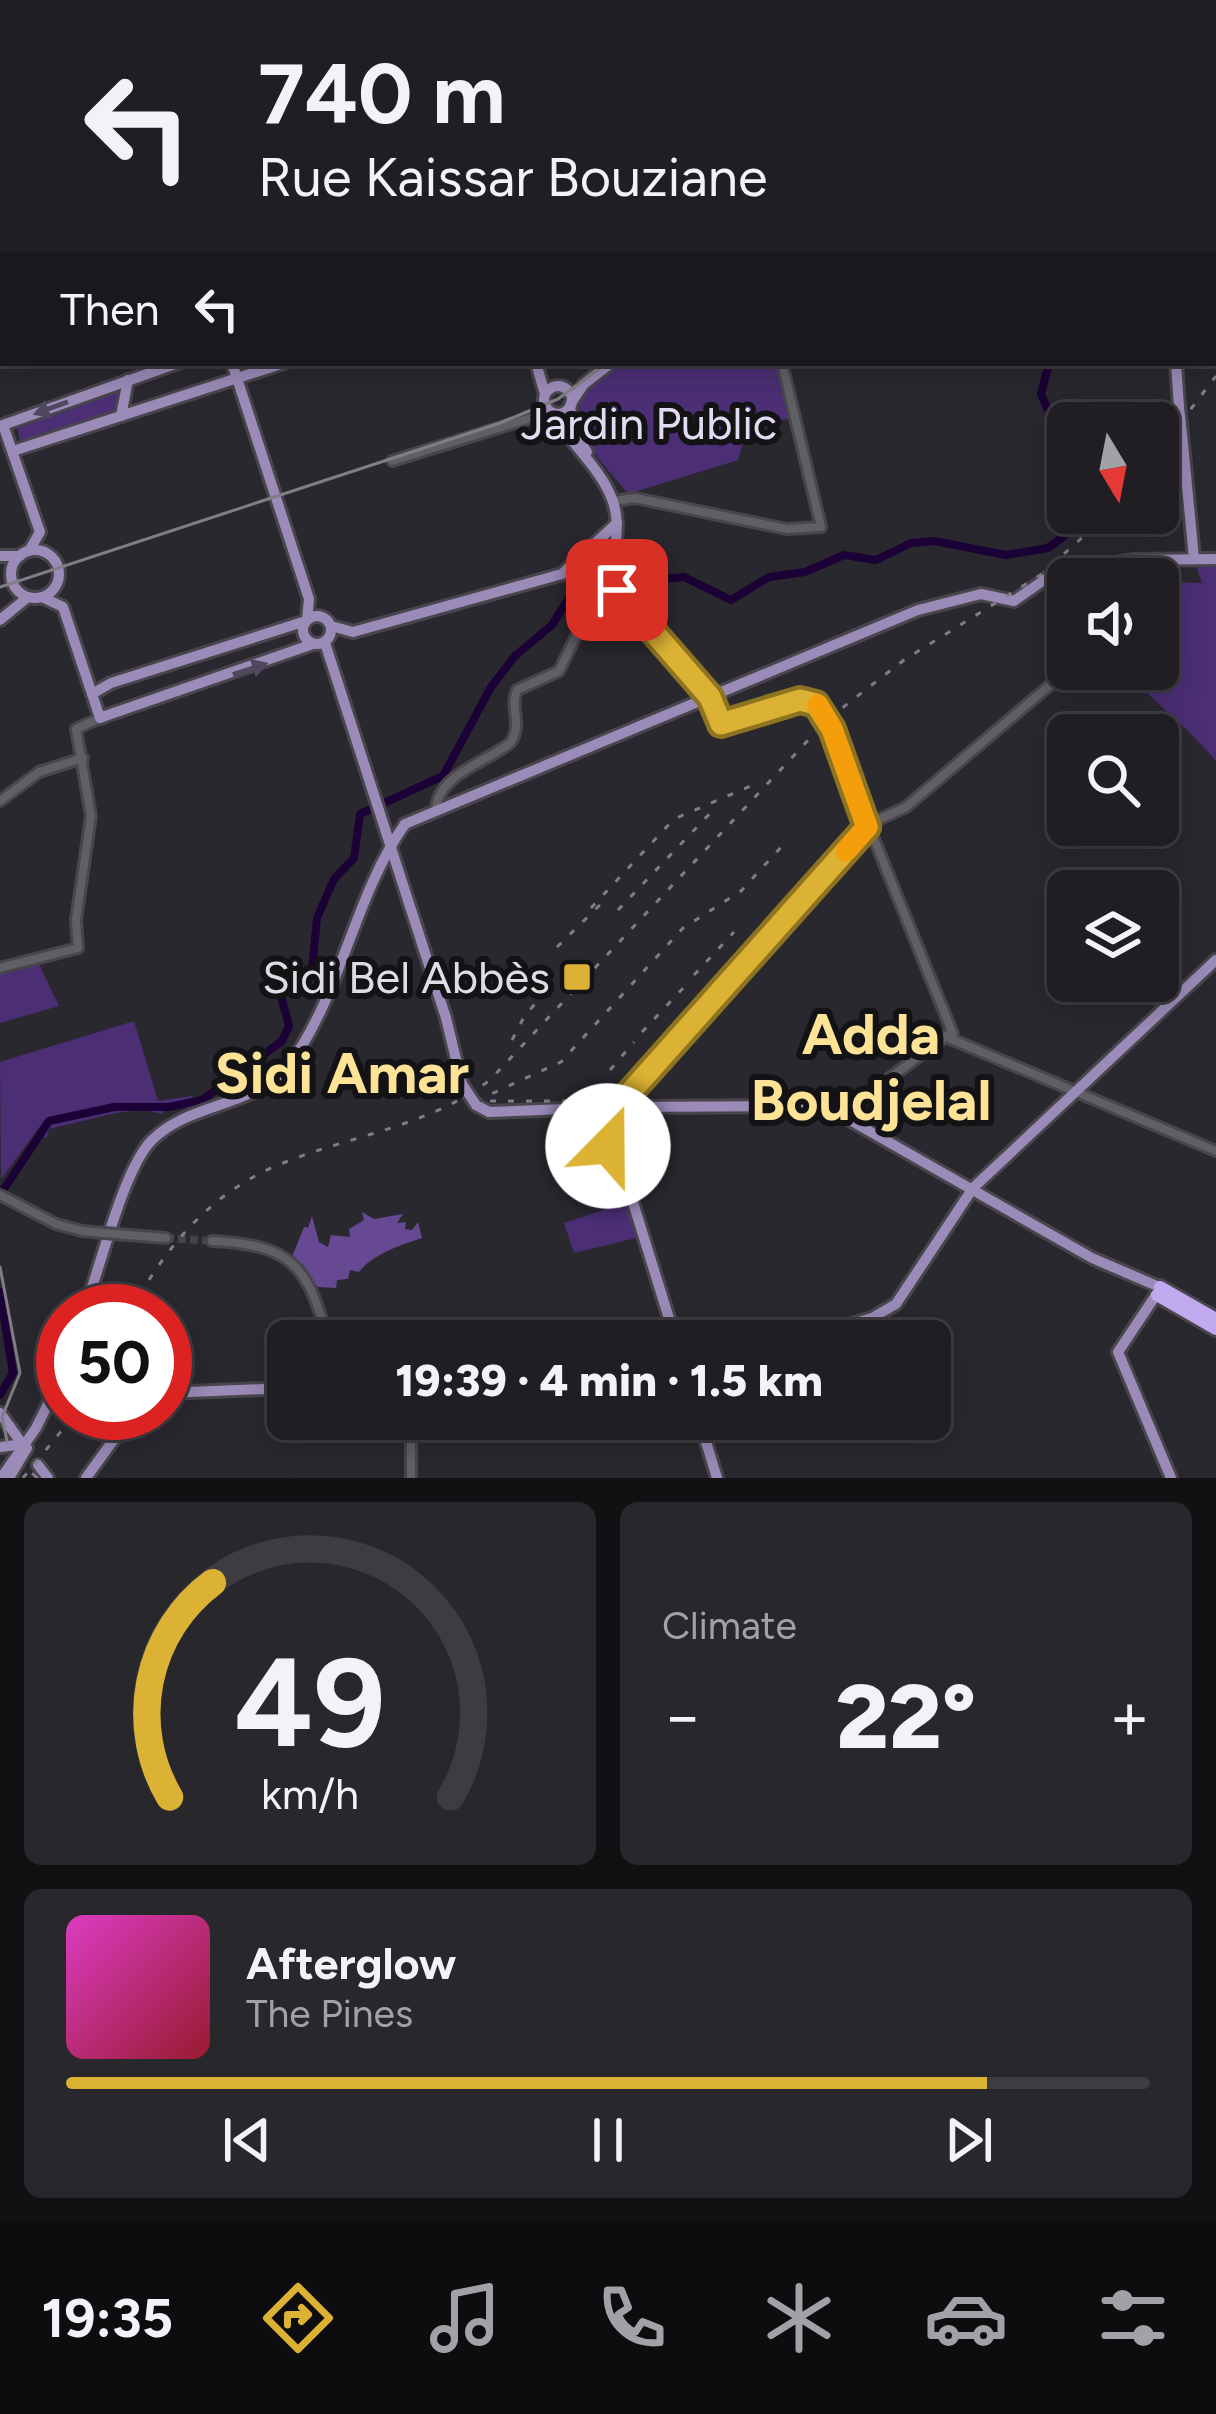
<!DOCTYPE html>
<meta charset="utf-8">
<style>
:root{--surface:#201e23;--page:#28272b;--text:#f1f3f6;--muted:#a2a2a6;--line:#3d3c41;--accent:#dbb233}
body{margin:0;font-family:Figtree,sans-serif;background:var(--page);color:var(--text);height:100vh;display:flex;flex-direction:column;font-size:45px;white-space:nowrap}
*{box-sizing:border-box;margin:0}
p{font-size:39px;color:var(--muted)}
.icon{flex:none;width:66px;height:66px;fill:none;stroke:currentColor;stroke-width:2;stroke-linecap:round;stroke-linejoin:round}
.map{position:relative;height:1478px;overflow:hidden}
.panel{display:flex;flex-direction:column;gap:24px;padding:24px;background:#121013;flex:1}
.panel>*{flex:none}
.guide{position:absolute;left:0px;top:0px;width:1218px;height:366px;box-shadow:0 6px 30px #0003,0 0 0 3px var(--line);background:#201e23;color:var(--text);overflow:hidden}
.needle{width:78px;rotate:170deg}
.fabs{position:absolute;left:1047px;top:402px;display:grid;gap:24px}
.fabs a{display:grid;place-items:center;width:132px;height:132px;border-radius:18px;background:var(--surface);box-shadow:0 6px 30px #0003,0 0 0 3px var(--line);font-size:60px}
.speed{position:absolute;left:36px;top:1284px;display:flex;gap:24px;font-size:60px;font-weight:700;text-align:center}
.speed>*{display:grid;place-content:center;width:156px;height:156px;border-radius:50%;background:var(--surface);box-shadow:0 6px 30px #0003,0 0 0 3px var(--line);line-height:1}
.speed .limit{border:18px solid #d22;background:#fff;color:#111}
.pin{position:absolute;display:grid;place-items:center;width:102px;height:102px;color:#fff;margin:-51px;border-radius:24px;box-shadow:0 6px 18px #0006}
.me{position:absolute;width:132px;margin:-66px;rotate:22deg;stroke-linejoin:round;filter:drop-shadow(0 0 9px #0008)}
.turn{display:flex;align-items:center;gap:42px;height:252px;padding:0 60px;font-size:54px}
.turn .icon{width:156px;height:156px;stroke-width:2.5}
.turn b{display:block;font-size:84px;line-height:102px}
.then{display:flex;align-items:center;height:114px;padding:0 60px;background:#0003;gap:24px;font-size:45px}
.big{font-size:90px;font-weight:800;line-height:1.1}
.panel .tile{flex:1;display:flex;flex-direction:column;justify-content:center;gap:18px;min-width:0;padding:0 42px;border-radius:18px;background:var(--page)}
.panel .dial{align-items:center;gap:0}
.dial svg{height:312px;overflow:visible;fill:none;stroke:var(--line);stroke-width:7;stroke-linecap:round;text-anchor:middle}
.dial text{fill:var(--text);stroke:none}
.song{display:flex;align-items:center;gap:36px}
.cover{width:144px;height:144px;border-radius:18px;background:linear-gradient(135deg,hsl(310 70% 55%),hsl(350 70% 35%))}
.played{height:12px;border-radius:6px;background:linear-gradient(90deg,var(--accent) 85%,var(--line) 85%)}
.keys{display:flex;justify-content:space-around;direction:ltr}
.heat{display:flex;justify-content:space-between;align-items:center;font-size:66px;direction:ltr}
.panel .tiles{flex:1;display:grid;gap:24px;grid-template-columns:1fr 1fr}
.tile:last-child{grid-column:span 2}
.trip{position:absolute;left:267px;top:1320px;width:684px;height:120px;border-radius:18px;background:var(--surface);box-shadow:0 6px 30px #0003,0 0 0 3px var(--line);font-weight:800;line-height:120px;text-align:center}
.tabs{display:flex;height:192px;justify-content:space-around;align-items:center;background:#0d0c0e;color:var(--muted)}
.tabs .icon{width:84px;height:84px}
.tabs .active{color:var(--accent)}
.tabs b{font-size:54px;color:var(--text)}
.map>svg:first-child{display:block}
</style>
<div class="map">
<svg width="1216" height="1478" viewBox="0 0 1216 1478">
<rect width="100%" height="100%" fill="#2a282f"/>
<g fill="#4b2e74">
<path d="M615 363H783L793 418 748 427 738 460 628 494C586 442 548 416 615 363Z"/>
<polygon points="114,391 120,394 120,409 20,442 17,425"/>
<path d="M1196 565H1216V761C1187 726 1154 703 1124 669H1158V582L1202 583Z"/>
<polygon points="37,960 59,1006 0,1023 0,972"/>
<polygon points="134,1021 158,1101 192,1096 197,1108 162,1108 163,1114 143,1110 116,1113 49,1129 47,1137 35,1137 46,1118 1,1179 0,1062"/>
<polygon points="627,1202 640,1237 574,1253 564,1223"/>
</g>
<path fill="#664893" d="M362 1212 374 1219 403 1214 397 1223 406 1222 405 1229 412 1230 418 1222 422 1238C406 1243 372 1254 359 1272L350 1270 348 1279 337 1280 336 1288 318 1287 292 1257 304 1227 308 1228 312 1216 319 1242 328 1247 331 1235 350 1237 349 1229 364 1220Z"/>
<g fill="none" stroke-linecap="round" stroke-linejoin="round">
<polyline stroke="#1b0136" stroke-width="6" points="1146,0 1147,3"/>
<g stroke="#1b0136" stroke-width="8">
<polyline points="1215,143 1216,144"/>
<polyline points="1049,363 1041,394 1053,421 1057,454 1068,468"/>
<path d="M0 1195 49 1121 114 1107H169L202 1100 282 1041 289 1026C279 986 272 990 312 970L317 918 334 879 354 858 360 814 443 776 491 687 515 656 552 625 579 582 612 584 684 577 731 600 769 577 805 572 844 555 876 560 911 543 934 541 1006 555 1048 548 1064 536 1062 507 1068 496"/>
<polyline points="0,1292 13,1373 0,1395"/>
</g>
<polyline stroke="#45434a" stroke-width="8" stroke-dasharray="8 4" stroke-linecap="butt" points="166,1238 212,1241"/>
<defs>
<g id="minor">
<polyline points="27,3 35,0"/>
<polyline points="0,13 3,12"/>
<polyline points="0,284 3,283"/>
<polyline points="392,461 550,412"/>
<polyline points="614,501 635,498 787,529 821,527 782,363"/>
<polyline points="1044,580 1068,608"/>
<polyline points="710,697 721,724 800,701 821,708 953,1034"/>
<polyline points="0,801 39,772 83,758"/>
<path d="M436 811C436 774 489 762 511 742 523 723 509 708 517 690L559 671 583 622 618 592"/>
<polyline points="867,825 906,807 1069,669"/>
<polyline points="0,968 78,948 76,920 91,816 76,729 100,718"/>
<polyline points="951,1039 1216,1151"/>
<polyline points="619,1105 867,828"/>
<polyline points="842,1113 948,1035"/>
<polyline points="0,1195 56,1224 82,1231"/>
<polyline points="116,1234 166,1238"/>
<path d="M212 1241C292 1245 308 1265 328 1341"/>
<polyline points="411,1419 411,1478"/>
</g>
<g id="major">
<polyline points="370,0 372,3"/>
<polyline points="1119,0 1120,3"/>
<polyline points="647,3 648,0"/>
<polyline points="1052,3 1057,0"/>
<polyline points="1069,3 1072,0"/>
<polyline points="0,175 3,177"/>
<polyline points="232,363 309,599 307,620"/>
<polyline points="536,363 545,394"/>
<polyline points="1176,363 1179,407"/>
<circle cx="558" cy="400" r="14"/>
<polyline points="571,403 584,384 611,363"/>
<polyline points="570,406 573,431 587,452"/>
<path d="M553 413C569 443 600 467 612 499 624 529 608 561 618 592L710 697"/>
<polyline points="121,416 128,380"/>
<polyline points="1182,434 1194,558"/>
<polyline points="13,451 284,363"/>
<circle cx="35" cy="574" r="24"/>
<polyline points="29,551 40,532 3,425 178,363"/>
<polyline points="0,556 20,556"/>
<polyline points="569,571 613,574"/>
<polyline points="42,597 63,607 100,718 105,716"/>
<circle cx="317" cy="630" r="14"/>
<polyline points="0,620 28,597"/>
<polyline points="331,626 353,632 562,574 617,523"/>
<polyline points="325,643 446,1018 462,1084"/>
<polyline points="92,694 111,683 306,621"/>
<polyline points="105,716 313,644"/>
<polyline points="405,824 918,610 981,594 1014,601 1047,578 1080,569 1134,560 1216,559"/>
<polyline points="476,1105 489,1112 618,1107 787,1106 834,1111 1092,1258 1157,1286"/>
<polyline points="566,1109 622,1167 676,1341"/>
<polyline points="610,1149 608,1129 618,1107"/>
<polyline points="1156,1295 1118,1352 1171,1478"/>
<path d="M84 1311C100 1269 123 1169 152 1140 192 1100 260 1109 294 1058 343 987 355 895 405 824"/>
<polyline points="795,1341 872,1318 896,1304 973,1188 1216,960"/>
<polyline points="165,1393 288,1388"/>
<polyline points="0,1413 20,1441"/>
<polyline points="699,1419 717,1478"/>
<polyline points="0,1447 25,1444"/>
<polyline points="38,1465 48,1478"/>
<polyline points="1,1478 36,1428 63,1374"/>
<polyline points="9,1478 27,1448"/>
<polyline points="86,1478 133,1413"/>
</g>
<g id="highway">
<polyline points="1160,1287 1216,1319"/>
<polyline points="1157,1295 1216,1329"/>
</g>
</defs>
<use href="#minor" stroke="#48464c" stroke-width="14"/>
<use href="#major" stroke="#48464c" stroke-width="16"/>
<use href="#highway" stroke="#48464c" stroke-width="18"/>
<use href="#minor" stroke="#615f66" stroke-width="8"/>
<use href="#major" stroke="#9b8bb8" stroke-width="10"/>
<use href="#highway" stroke="#c1a9ef" stroke-width="12"/>
<g stroke="#807e84" stroke-width="3">
<polyline points="1061,3 1065,0"/>
<polyline points="0,587 500,423 558,399 607,363"/>
<polyline points="0,1267 20,1373 2,1417 7,1441"/>
<polyline points="33,1474 37,1478"/>
</g>
<g stroke="#807e84" stroke-width="3" stroke-dasharray="6 12" stroke-linecap="butt">
<polyline points="1158,452 1216,376"/>
<polyline points="591,908 674,819 760,782"/>
<polyline points="618,910 717,806"/>
<polyline points="557,947 604,901"/>
<polyline points="694,975 734,932"/>
<polyline points="642,1032 686,985"/>
<polyline points="512,1040 525,1015 546,992"/>
<polyline points="610,1070 634,1042"/>
<polyline points="476,1101 561,1062 683,928 741,891 784,844"/>
<polyline points="490,1101 567,1101 618,1087 725,973"/>
<path d="M131 1311C165 1247 211 1193 278 1165 350 1135 426 1128 490 1080L828 719 904 660 1042 574 1109 513"/>
<polyline points="23,1478 76,1413"/>
</g>
<defs>
<polyline id="minor-bridge" points="82,1231 116,1234"/>
<g id="major-bridge">
<polyline points="1179,407 1182,434"/>
<polyline points="462,1084 476,1105"/>
</g>
</defs>
<use href="#minor-bridge" stroke="#48464c" stroke-width="14" stroke-linecap="butt"/>
<use href="#major-bridge" stroke="#48464c" stroke-width="16" stroke-linecap="butt"/>
<use href="#minor-bridge" stroke="#615f66" stroke-width="8"/>
<use href="#major-bridge" stroke="#9b8bb8" stroke-width="10"/>
</g>
<defs><path id="oneway-solid" d="M-6-.8H1V-3.2L6.5 0L1 3.2V.8H-6Z" transform="scale(3)"/></defs>
<g fill="#50485e">
<use href="#oneway-solid" transform="translate(51 408) rotate(160)"/>
<use href="#oneway-solid" transform="translate(250 669) rotate(-18)"/>
</g>
<g fill="none" stroke-linecap="round" stroke-linejoin="round">
<defs>
<polyline id="route" points="608,1146 608,1129 618,1106 867,827 832,729 816,704 800,700 721,724 710,697 617,590"/>
</defs>
<use href="#route" stroke="#8e7421" stroke-width="30"/>
<use href="#route" stroke="#dbb233" stroke-width="21"/>
<polyline stroke="#f59e0b" stroke-width="21" points="818,705 832,729 867,827 846,851"/>
</g>
<rect fill="#dbb233" stroke="#131215" stroke-width="4.5" x="562" y="962" width="30" height="30" rx="6"/>
<g text-anchor="middle" stroke-width="12" stroke-linejoin="round" paint-order="stroke">
<g font-size="45" fill="#e2dbf1" stroke="#131215">
<text x="649" y="439">Jardin Public</text>
</g>
<g font-size="45" fill="#dedde1" stroke="#131215" text-anchor="end">
<text x="550" y="993">Sidi Bel Abbès</text>
</g>
<g font-size="57" font-weight="bold" fill="#fee296" stroke="#131215">
<text x="871" y="1054">Adda<tspan x="871" dy="66">Boudjelal</tspan></text>
<text x="342" y="1093">Sidi Amar</text>
</g>
</g>
</svg>
<div class="fabs">
<a><svg class="needle" viewBox="-14 -14 28 28"><path d="M0-13l5 13h-10z" fill="#e53935"/><path d="M0 13l5-13h-10z" fill="#a2a2a6"/></svg></a>
<a><svg class="icon" aria-label="sound" viewBox="0 0 24 24"><path d="M4 9h4l5-4v14l-5-4H4zM17 9q2 3 0 6"/></svg></a>
<a><svg class="icon" aria-label="search" viewBox="0 0 24 24"><circle cx="10" cy="10" r="6"/><path d="M15 15l6 6"/></svg></a>
<a><svg class="icon" aria-label="layers" viewBox="0 0 24 24"><path d="M12 4l9 5-9 5-9-5zM3 14l9 5 9-5"/></svg></a>
</div>
<div class="speed"><div class="limit">50</div></div>
<div class="pin" style="left:617px;top:590px;background:#d93025"><svg class="icon" aria-label="arrive" viewBox="0 0 24 24"><path d="M6 21V4h12l-3 4 3 4H6"/></svg></div>
<svg class="me" style="left:608px;top:1146px" viewBox="-20 -20 40 40"><circle r="19" fill="#fff"/><path d="M0-13L10 11 0 6-10 11z" fill="#dbb233"/></svg>
<div class="trip">19:39 · 4 min · 1.5 km</div>
<div class="guide">
<div class="turn"><svg class="icon" aria-label="left" viewBox="0 0 24 24"><path d="M17 20v-9H6M10 6l-5 5 5 5"/></svg><div><b>740 m</b>Rue Kaissar Bouziane</div></div>
<div class="then">Then<svg class="icon" aria-label="left" viewBox="0 0 24 24"><path d="M17 20v-9H6M10 6l-5 5 5 5"/></svg></div>
</div>
</div>
<section class="panel">
<div class="tiles">
<div class="tile dial"><svg viewBox="0 0 100 80">
<path d="M14 69A42 42 0 1 1 86 69"/>
<path d="M14 69A42 42 0 0 1 25 14" stroke="#dbb233"/>
<text x="50" y="56" font-size="32" font-weight="700">49</text>
<text x="50" y="72" font-size="11">km/h</text>
</svg></div>
<div class="tile"><p>Climate</p>
<div class="heat"><a>−</a><b class="big">22°</b><a>+</a></div>
</div>
<div class="tile">
<div class="song"><i class="cover"></i><div><b>Afterglow</b><p>The Pines</p></div></div>
<div class="played"></div>
<div class="keys"><svg class="icon" aria-label="previous" viewBox="0 0 24 24"><path d="M18 5L8 12l10 7zM5 5v14"/></svg><svg class="icon" aria-label="pause" viewBox="0 0 24 24"><path d="M8 5v14M16 5v14"/></svg><svg class="icon" aria-label="next" viewBox="0 0 24 24"><path d="M6 5l10 7-10 7zM19 5v14"/></svg></div>
</div>
</div>
</section>
<nav class="tabs">
<b>19:35</b>
<svg class="icon active" aria-label="directions" viewBox="0 0 24 24"><path d="M12 3l9 9-9 9-9-9zM9 14v-3h6M13 9l2 2-2 2"/></svg>
<svg class="icon" aria-label="music" viewBox="0 0 24 24"><path d="M9 18V5l10-2v13"/><circle cx="6" cy="18" r="3"/><circle cx="16" cy="16" r="3"/></svg>
<svg class="icon" aria-label="phone" viewBox="0 0 24 24"><path d="M5 4h4l2 5-3 2q2 4 5 5l2-3 5 2v4C11 20 4 13 5 4z"/></svg>
<svg class="icon" aria-label="climate" viewBox="0 0 24 24"><path d="M12 3v18M4 7l16 10M4 17L20 7"/></svg>
<svg class="icon" aria-label="car" viewBox="0 0 24 24"><path d="M5 17H2v-5l4-1 3-4h7l3 4 3 1v5h-3M9 17h6M6 11h13"/><circle cx="7" cy="17" r="2"/><circle cx="17" cy="17" r="2"/></svg>
<svg class="icon" aria-label="filters" viewBox="0 0 24 24"><path d="M4 7h16M4 17h16"/><circle cx="9" cy="7" r="2"/><circle cx="15" cy="17" r="2"/></svg>
</nav>
